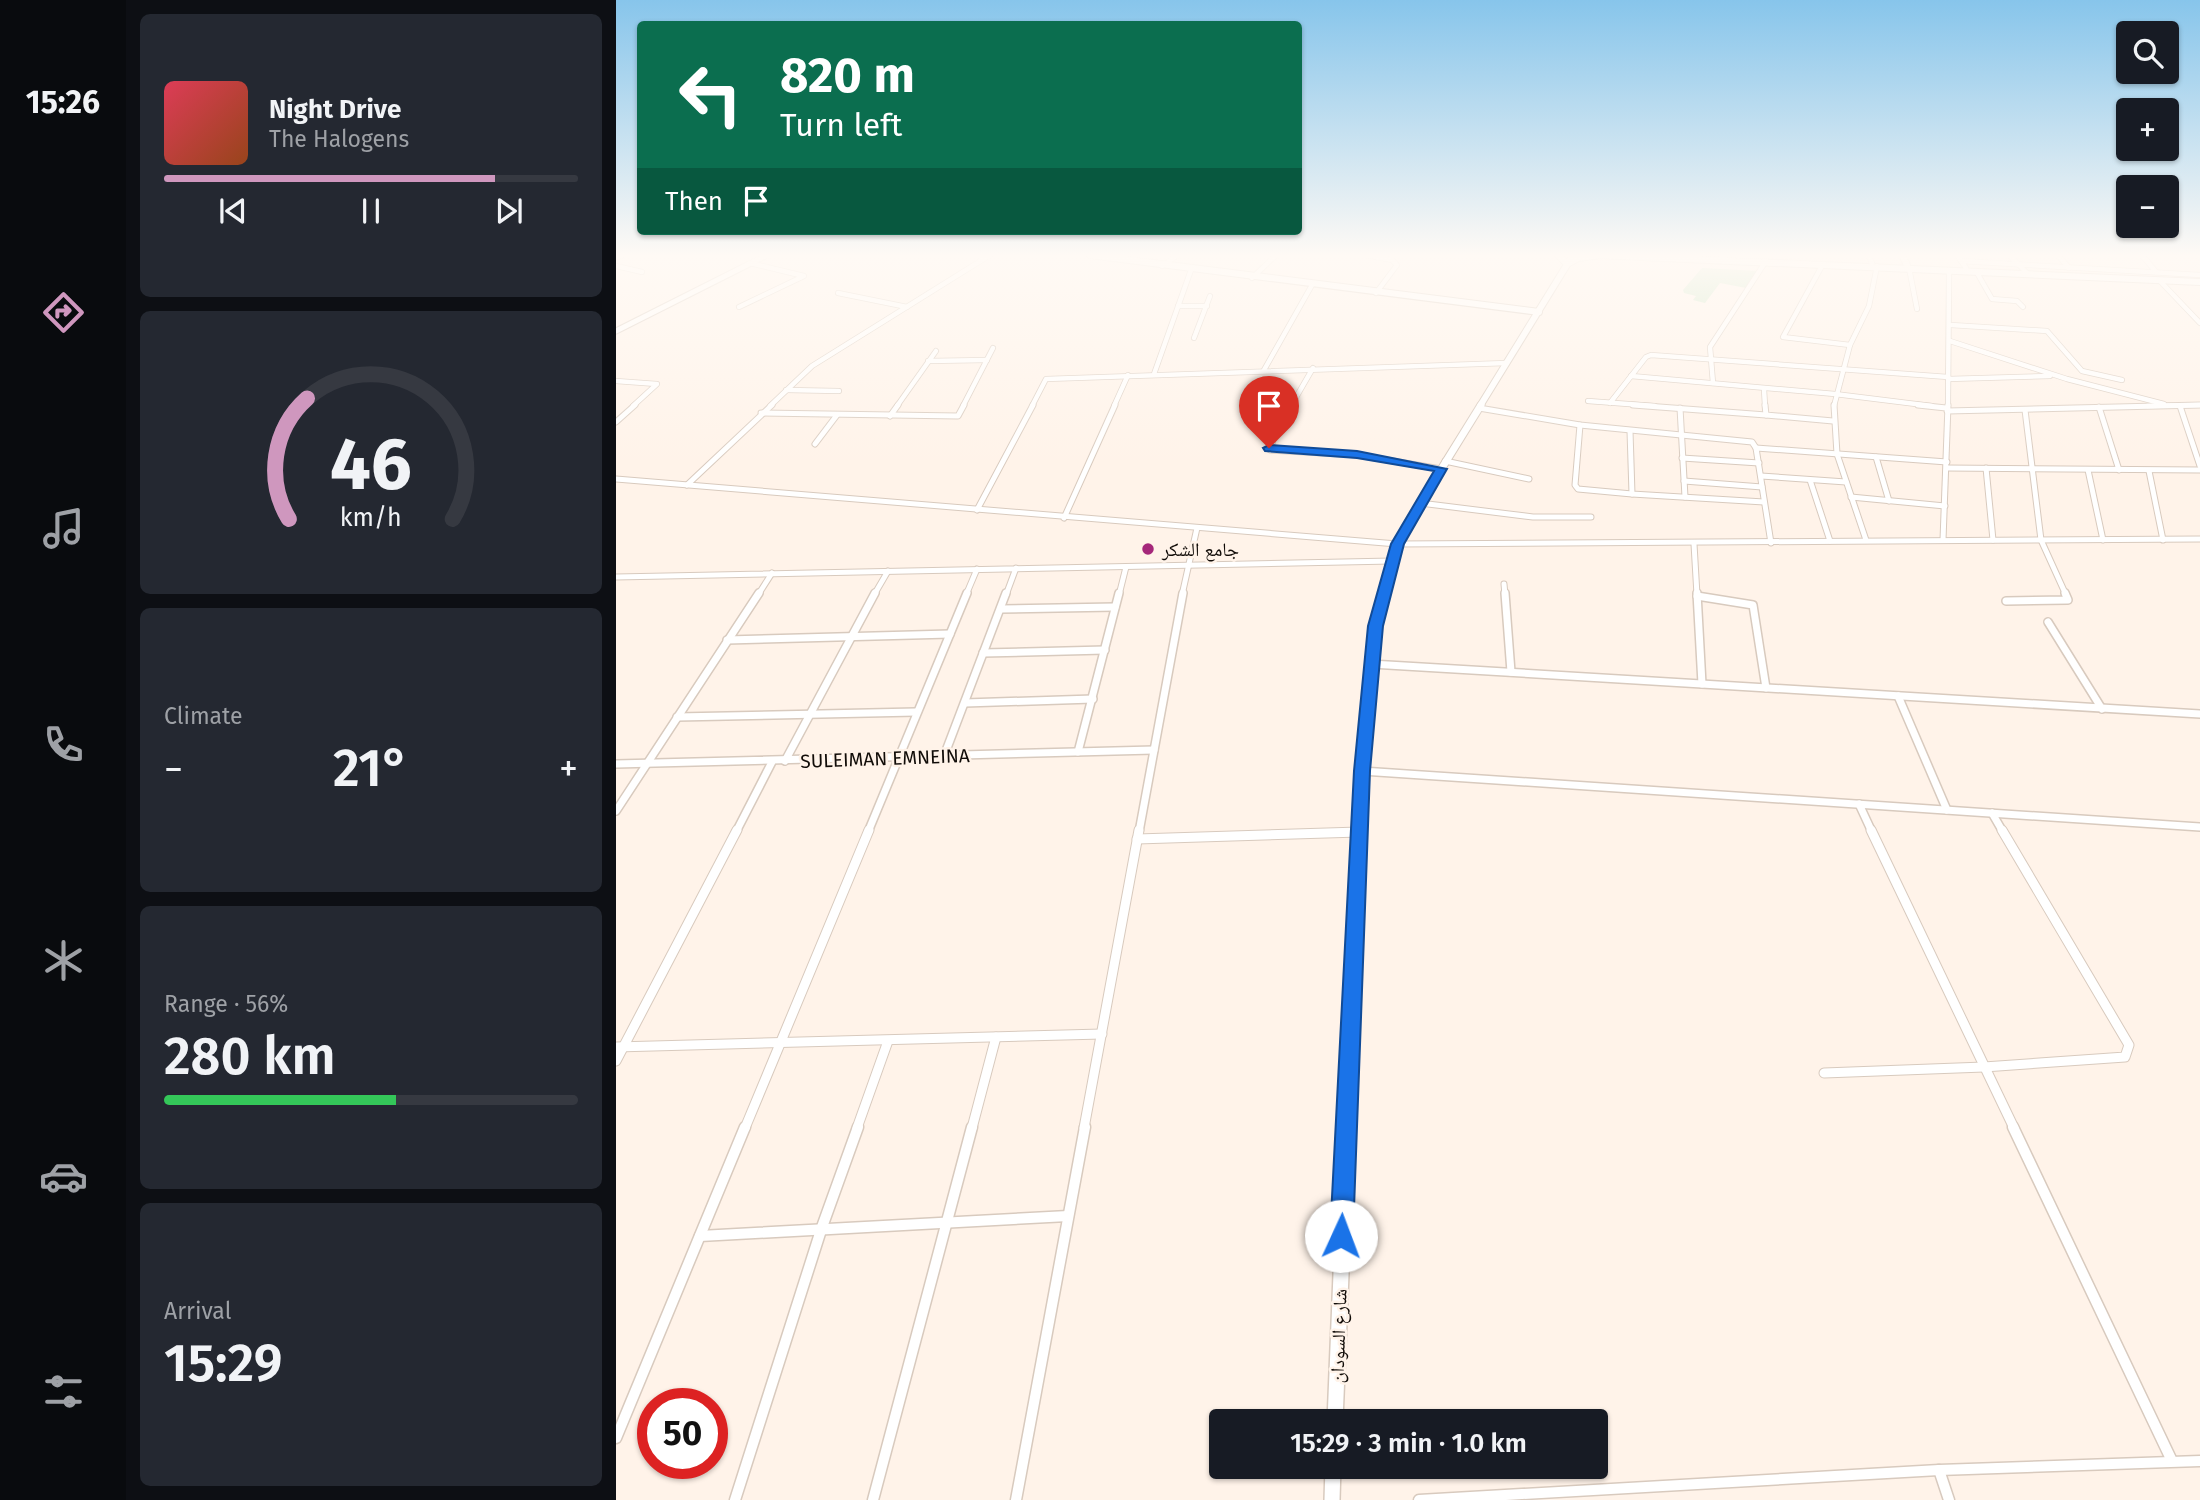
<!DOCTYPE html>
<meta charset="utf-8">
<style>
:root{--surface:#171b24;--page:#242831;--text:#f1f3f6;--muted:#9ea1a6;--line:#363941;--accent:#cf97be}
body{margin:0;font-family:"Fira Sans","Noto Naskh Arabic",sans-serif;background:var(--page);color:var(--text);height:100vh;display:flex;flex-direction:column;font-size:26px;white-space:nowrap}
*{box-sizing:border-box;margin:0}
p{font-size:23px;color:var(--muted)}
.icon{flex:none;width:38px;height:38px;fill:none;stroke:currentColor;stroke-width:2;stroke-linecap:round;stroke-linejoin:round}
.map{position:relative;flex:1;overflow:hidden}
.details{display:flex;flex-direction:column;gap:14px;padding:14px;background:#0d0f14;width:490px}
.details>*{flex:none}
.hud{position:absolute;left:21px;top:21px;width:665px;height:214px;border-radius:7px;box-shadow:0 2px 5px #0004;background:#0b6e4f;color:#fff;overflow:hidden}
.controls{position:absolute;left:1500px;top:21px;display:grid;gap:14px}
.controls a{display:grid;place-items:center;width:63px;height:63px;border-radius:7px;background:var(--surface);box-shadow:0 2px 5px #0004;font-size:35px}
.speed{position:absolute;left:21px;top:1388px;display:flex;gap:14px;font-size:35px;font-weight:700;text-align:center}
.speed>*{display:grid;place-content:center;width:91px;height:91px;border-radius:50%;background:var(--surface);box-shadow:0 2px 5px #0004;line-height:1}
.speed .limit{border:10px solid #d22;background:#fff;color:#111}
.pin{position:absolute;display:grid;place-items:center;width:60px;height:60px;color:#fff;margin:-72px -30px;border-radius:50% 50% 50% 0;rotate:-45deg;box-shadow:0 0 7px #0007}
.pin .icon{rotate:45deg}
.me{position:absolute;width:77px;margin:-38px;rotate:2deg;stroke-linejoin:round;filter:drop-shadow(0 0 5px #0008)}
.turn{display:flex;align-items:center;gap:24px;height:147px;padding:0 28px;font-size:32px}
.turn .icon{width:91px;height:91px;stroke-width:2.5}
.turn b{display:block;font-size:49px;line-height:60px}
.then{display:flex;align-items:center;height:66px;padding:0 28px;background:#0003;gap:14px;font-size:26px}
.big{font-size:52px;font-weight:600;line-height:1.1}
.details .card{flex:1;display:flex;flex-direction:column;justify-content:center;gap:10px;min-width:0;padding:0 24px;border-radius:10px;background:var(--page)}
.details .dial{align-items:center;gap:0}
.dial svg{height:182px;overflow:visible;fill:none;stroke:var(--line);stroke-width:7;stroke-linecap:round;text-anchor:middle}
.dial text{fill:var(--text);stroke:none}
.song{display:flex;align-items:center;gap:21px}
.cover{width:84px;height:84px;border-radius:10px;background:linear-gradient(135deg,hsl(350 70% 55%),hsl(20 70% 35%))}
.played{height:7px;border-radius:4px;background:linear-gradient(90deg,var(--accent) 80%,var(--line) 80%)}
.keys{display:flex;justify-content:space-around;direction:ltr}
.heat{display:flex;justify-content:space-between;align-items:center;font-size:38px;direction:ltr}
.charge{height:10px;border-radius:5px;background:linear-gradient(90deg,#34c759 56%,var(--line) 0)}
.trip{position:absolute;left:593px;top:1409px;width:399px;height:70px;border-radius:7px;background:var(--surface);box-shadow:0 2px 5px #0004;font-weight:600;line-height:70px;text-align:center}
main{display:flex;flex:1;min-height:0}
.dock{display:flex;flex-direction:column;width:126px;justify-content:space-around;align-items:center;background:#090b0e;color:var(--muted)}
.dock .icon{width:49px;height:49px}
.dock .on{color:var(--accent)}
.dock b{font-size:32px;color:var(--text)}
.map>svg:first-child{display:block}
</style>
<main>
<nav class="dock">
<b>15:26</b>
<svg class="icon on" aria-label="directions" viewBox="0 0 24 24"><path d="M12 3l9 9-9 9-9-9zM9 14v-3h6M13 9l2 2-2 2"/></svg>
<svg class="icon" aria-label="music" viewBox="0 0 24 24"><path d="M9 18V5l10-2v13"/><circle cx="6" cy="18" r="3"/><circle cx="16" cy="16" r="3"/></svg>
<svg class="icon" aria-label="phone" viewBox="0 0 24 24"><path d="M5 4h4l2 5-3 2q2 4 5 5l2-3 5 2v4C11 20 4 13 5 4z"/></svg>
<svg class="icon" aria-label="climate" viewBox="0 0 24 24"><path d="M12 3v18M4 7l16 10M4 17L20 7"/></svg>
<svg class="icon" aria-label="car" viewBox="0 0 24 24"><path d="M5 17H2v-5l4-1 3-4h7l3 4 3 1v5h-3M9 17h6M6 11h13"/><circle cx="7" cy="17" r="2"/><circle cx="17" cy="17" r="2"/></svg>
<svg class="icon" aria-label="filters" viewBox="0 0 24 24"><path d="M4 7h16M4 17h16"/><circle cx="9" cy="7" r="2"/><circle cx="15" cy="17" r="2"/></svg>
</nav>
<section class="details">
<div class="card">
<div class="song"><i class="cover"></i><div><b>Night Drive</b><p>The Halogens</p></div></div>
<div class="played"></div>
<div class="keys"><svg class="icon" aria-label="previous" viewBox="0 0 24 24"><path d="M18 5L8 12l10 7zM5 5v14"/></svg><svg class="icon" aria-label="pause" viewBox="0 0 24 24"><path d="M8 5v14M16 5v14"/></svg><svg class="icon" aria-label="next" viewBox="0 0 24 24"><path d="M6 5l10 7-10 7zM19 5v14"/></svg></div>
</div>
<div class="card dial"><svg viewBox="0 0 100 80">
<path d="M14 69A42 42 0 1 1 86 69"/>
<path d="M14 69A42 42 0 0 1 22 16" stroke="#cf97be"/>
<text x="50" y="56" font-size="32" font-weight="700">46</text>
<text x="50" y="72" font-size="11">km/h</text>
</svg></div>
<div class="card"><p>Climate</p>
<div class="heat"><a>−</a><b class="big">21°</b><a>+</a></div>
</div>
<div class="card"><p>Range · 56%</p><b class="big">280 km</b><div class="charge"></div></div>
<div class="card"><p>Arrival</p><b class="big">15:29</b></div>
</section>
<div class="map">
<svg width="1584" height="1500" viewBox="0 0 1584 1500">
<rect width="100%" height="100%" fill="#fff3e9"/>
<polygon fill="#c7e5c3" points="1086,268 1142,271 1130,288 1104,283 1089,303 1077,300 1080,296 1068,293 1067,290"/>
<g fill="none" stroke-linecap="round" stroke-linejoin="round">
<defs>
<g id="minor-far4">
<polyline points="750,255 776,260 781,265 760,293"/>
<polyline points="1252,255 1256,263"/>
<polyline points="1341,255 1350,268"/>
<polyline points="1393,255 1412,274"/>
<polyline points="1442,255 1453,268"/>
<polyline points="1526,255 1540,272"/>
<polyline points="1345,261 1584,275"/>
<polyline points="1207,264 1167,337 1234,345"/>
<polyline points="0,266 26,272"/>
<polyline points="546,266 562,255"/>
<polyline points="1293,268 1301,309"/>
<polyline points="1360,271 1376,299 1401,301 1407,307"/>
<polyline points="636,278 660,255"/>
<polyline points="1544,281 1584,323"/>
<polyline points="222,293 291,307"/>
<polyline points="562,306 591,306"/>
<polyline points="123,307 188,276 134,263"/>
<polyline points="1335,325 1431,331 1466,371 1506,380"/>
<polyline points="578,338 594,296"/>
<polyline points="1334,341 1451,379 1548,404"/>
<polyline points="312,361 371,360"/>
<polyline points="648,370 696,285"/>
<polyline points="538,374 575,270"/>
<polyline points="1015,376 1219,394 1316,406"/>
<polyline points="1332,379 1434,376"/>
<polyline points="0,381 41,384 17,406"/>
<polyline points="1097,383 1094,347 1150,261"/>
<polyline points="1148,389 1149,406"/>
<polyline points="170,390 223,391"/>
<polyline points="972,401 1039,406"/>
<polyline points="994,403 1030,357 1035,355 1332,377"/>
<polyline points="154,406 196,366 374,255"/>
<polyline points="281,406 320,351"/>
<polyline points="347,406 377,348"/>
<polyline points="416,406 430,379 891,363"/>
<polyline points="498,406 512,375"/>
<polyline points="675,406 697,368"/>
<polyline points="1218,406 1234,345 1253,306 1261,266"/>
<polyline points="1332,406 1333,270"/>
<polyline points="1531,406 1584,405"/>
</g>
<g id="minor-far3">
<polyline points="676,405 659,433 654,450 741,455 825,469"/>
<polyline points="1017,405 1150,415"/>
<polyline points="1149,405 1150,415 1217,421"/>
<polyline points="1218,405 1221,454 1250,540"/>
<polyline points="1302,405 1330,408"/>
<polyline points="1564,406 1584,466"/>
<polyline points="1483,407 1503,470"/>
<polyline points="863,408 964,425 1136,442 1140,448 1155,543"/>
<polyline points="1064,408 1069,497"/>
<polyline points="1409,410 1425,540 1450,595"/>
<polyline points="1331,411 1584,405"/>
<polyline points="145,413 342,416 348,405"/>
<polyline points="274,416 282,405"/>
<polyline points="0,422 19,405"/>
<polyline points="964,425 959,485 962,489 1016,494"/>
<polyline points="1014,431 1016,494 1148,502"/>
<polyline points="199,444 221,415"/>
<polyline points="1140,448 1331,462"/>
<polyline points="1260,457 1273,501"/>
<polyline points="1066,458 1143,463"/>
<polyline points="829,461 913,479"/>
<polyline points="1331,468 1584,470"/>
<polyline points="1370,468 1377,540"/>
<polyline points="1472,470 1487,540"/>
<polyline points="1533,471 1547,540"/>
<polyline points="1145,476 1230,482"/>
<polyline points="0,479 781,544 1584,539"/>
<polyline points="1194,480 1214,541"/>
<polyline points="1068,481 1146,487"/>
<polyline points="71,485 156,405"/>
<polyline points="1235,497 1329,506"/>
<polyline points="804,503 917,517 975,517"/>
<polyline points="361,510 417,405"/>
<polyline points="448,518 499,405"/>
<polyline points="1327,540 1332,405"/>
<polyline points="1078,544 1081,595"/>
<polyline points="0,577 776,561"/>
<polyline points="888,584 889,595"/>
<polyline points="142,595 156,573"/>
<polyline points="258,595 272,571"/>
<polyline points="350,595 361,569"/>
<polyline points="390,595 400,568"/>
<polyline points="503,595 510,567"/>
<polyline points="566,595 581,528"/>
</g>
<g id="minor-far2">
<polyline points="889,593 895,672"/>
<polyline points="1081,593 1086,684"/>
<polyline points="1081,596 1137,605 1150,688"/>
<polyline points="1390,601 1452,600 1449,593"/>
<polyline points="385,609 499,607"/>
<polyline points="1432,622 1486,709"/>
<polyline points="111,640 334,634"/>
<polyline points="367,653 489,650"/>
<polyline points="755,664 1584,714"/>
<polyline points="1282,696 1331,810"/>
<polyline points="349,703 477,699"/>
<polyline points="61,717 300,712"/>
<polyline points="462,752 503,593"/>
<polyline points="328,756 390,593"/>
<polyline points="169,761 259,593"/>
<polyline points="0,764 538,750"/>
<polyline points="746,771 1584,827"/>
<polyline points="1243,804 1256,832"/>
<polyline points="0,811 143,593"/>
<polyline points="1376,813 1387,832"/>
<polyline points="120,832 156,762"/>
<polyline points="252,832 351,593"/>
<polyline points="523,832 567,593"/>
</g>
<g id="minor-far1">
<polyline points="1255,830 1398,1128"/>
<polyline points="521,839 743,832"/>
<polyline points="0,1047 486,1034"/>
<polyline points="0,1061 121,830"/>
<polyline points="1208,1073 1368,1067 1509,1057 1513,1045 1386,830"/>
<polyline points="129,1128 253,830"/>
<polyline points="241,1128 272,1041"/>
<polyline points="356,1128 380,1037"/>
<polyline points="468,1128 523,830"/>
</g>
<g id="minor">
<polyline points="1397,1127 1556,1461"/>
<polyline points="84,1236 452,1216"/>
<polyline points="0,1438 129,1127"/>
<polyline points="1323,1470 1333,1500"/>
<polyline points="119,1500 206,1227 242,1127"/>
<polyline points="257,1500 356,1127"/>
<polyline points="400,1500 469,1127"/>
<polyline points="803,1500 1323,1470 1584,1461"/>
</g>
<polyline id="tertiary" points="0,331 151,255"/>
<g id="secondary-far4">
<polyline points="474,255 923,312"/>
<polyline points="1286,255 1291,265"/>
<polyline points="0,257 5,255"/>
<polyline points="864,406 957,255"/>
</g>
<polyline id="secondary-far3" points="767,595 790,526 865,405"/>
<polyline id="secondary-far2" points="743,832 759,626 768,593"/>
<polyline id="secondary-far1" points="731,1128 744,830"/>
<g id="secondary">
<polyline points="719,1421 731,1127"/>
<polyline points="716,1500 717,1466"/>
</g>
<g id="primary">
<polyline points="942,255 951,264 962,258 985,255"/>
<polyline points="981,255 1584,282"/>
</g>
</defs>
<use href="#minor-far4" stroke="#d8cabe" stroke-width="6"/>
<use href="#minor-far3" stroke="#d8cabe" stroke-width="7"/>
<use href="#minor-far2" stroke="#d8cabe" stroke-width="10"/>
<use href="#minor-far1" stroke="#d8cabe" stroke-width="11"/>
<use href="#minor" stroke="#d8cabe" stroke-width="13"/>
<use href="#tertiary" stroke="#d8cabe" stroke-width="7"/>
<use href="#secondary-far4" stroke="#d8cabe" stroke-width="8"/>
<use href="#secondary-far3" stroke="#d8cabe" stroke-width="9"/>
<use href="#secondary-far2" stroke="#d8cabe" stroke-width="12"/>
<use href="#secondary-far1" stroke="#d8cabe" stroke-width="14"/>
<use href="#secondary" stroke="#d8cabe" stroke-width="18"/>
<use href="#primary" stroke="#d8cabe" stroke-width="8"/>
<use href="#minor-far4" stroke="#fff" stroke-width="4.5"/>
<use href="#minor-far3" stroke="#fff" stroke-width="5"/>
<use href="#minor-far2" stroke="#fff" stroke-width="7"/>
<use href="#minor-far1" stroke="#fff" stroke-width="9"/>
<use href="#minor" stroke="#fff" stroke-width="10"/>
<use href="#tertiary" stroke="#fff" stroke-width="5"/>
<use href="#secondary-far4" stroke="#fff" stroke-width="6"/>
<use href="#secondary-far3" stroke="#fff" stroke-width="7"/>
<use href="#secondary-far2" stroke="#fff" stroke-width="10"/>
<use href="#secondary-far1" stroke="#fff" stroke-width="11"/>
<use href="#secondary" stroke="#fff" stroke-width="15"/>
<use href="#primary" stroke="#fff" stroke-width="6"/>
</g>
<linearGradient id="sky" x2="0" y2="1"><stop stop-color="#87c5eb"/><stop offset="0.55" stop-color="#fffaf5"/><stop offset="1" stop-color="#fffaf5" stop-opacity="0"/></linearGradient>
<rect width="1584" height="465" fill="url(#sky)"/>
<polygon fill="#1a73e8" stroke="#114b97" stroke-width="2" points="653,445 741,451 831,469 788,544 767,626 754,771 737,1236 733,1244 725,1247 717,1244 714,1236 738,771 752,626 775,544 818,471 741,458 649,451 647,448"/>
<circle fill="#a5277a" stroke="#fff3e9" stroke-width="2.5" cx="532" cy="549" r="7"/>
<g text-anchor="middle" stroke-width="5" stroke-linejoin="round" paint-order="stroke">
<g font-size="19" fill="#110c08" stroke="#fff3e9" text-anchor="start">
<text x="546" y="556">جامع الشكر</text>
</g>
<g font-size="19" fill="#110c08" stroke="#fff3e9">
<text transform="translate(269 758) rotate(-2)" y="7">SULEIMAN EMNEINA</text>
<text transform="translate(722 1336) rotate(-88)" y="7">شارع السودان</text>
</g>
</g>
</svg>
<div class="controls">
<a><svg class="icon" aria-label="search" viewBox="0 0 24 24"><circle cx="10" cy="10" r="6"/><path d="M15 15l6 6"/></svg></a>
<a>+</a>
<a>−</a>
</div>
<div class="speed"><div class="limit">50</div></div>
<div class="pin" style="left:653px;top:448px;background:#d93025"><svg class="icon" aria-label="arrive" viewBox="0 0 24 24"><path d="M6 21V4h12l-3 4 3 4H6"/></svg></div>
<svg class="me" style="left:725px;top:1236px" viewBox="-20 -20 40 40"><circle r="19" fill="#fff"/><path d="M0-13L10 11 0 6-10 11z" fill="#1a73e8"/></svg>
<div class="trip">15:29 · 3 min · 1.0 km</div>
<div class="hud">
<div class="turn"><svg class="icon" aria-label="left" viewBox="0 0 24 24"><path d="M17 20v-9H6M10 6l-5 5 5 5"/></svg><div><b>820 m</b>Turn left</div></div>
<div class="then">Then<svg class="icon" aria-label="arrive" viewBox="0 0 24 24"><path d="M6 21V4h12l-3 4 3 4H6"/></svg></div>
</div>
</div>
</main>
